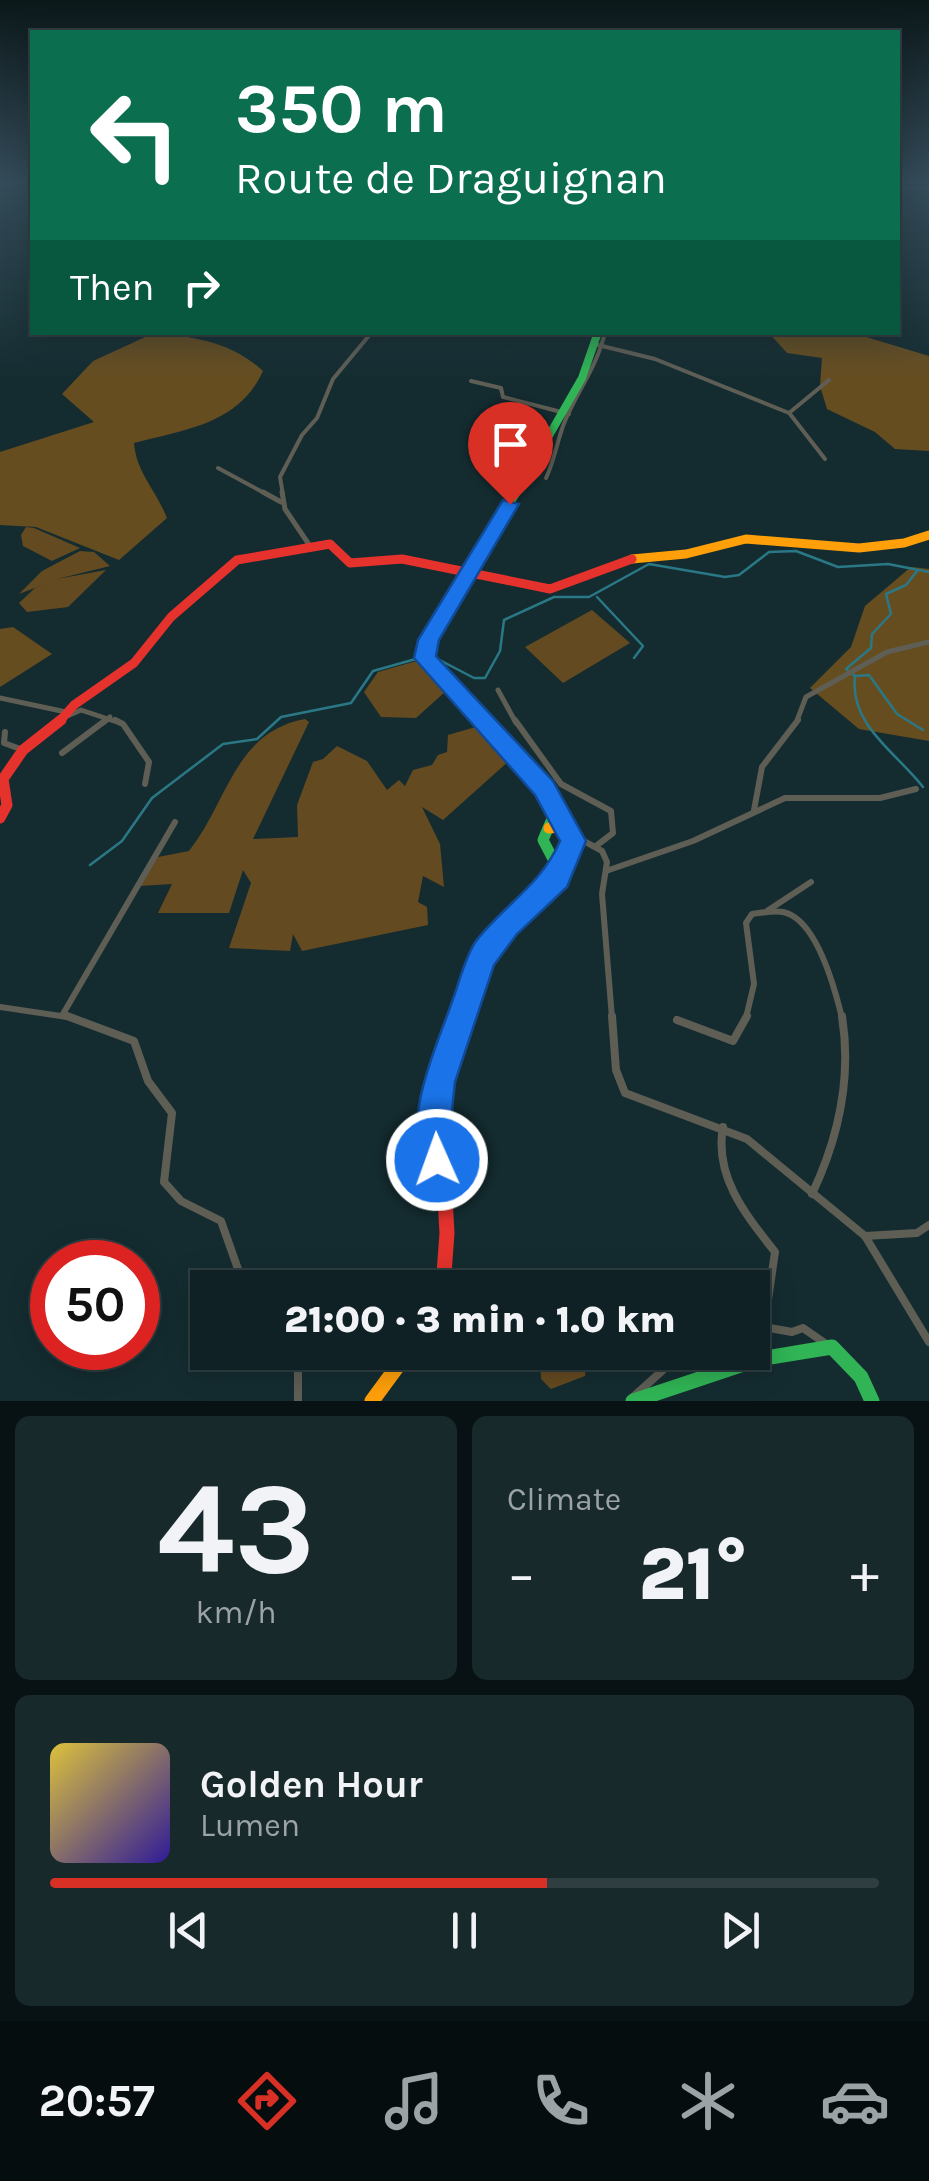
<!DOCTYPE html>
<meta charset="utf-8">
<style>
:root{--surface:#0f2124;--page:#18292c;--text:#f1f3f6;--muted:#9ba3a6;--line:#2f3e41;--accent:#d93025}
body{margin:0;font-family:Karla,sans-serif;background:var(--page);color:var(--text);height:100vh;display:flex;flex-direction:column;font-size:38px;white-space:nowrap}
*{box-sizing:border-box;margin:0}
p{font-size:32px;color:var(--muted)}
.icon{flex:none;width:55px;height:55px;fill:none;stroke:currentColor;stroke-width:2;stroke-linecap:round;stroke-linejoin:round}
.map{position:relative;height:1401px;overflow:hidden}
.panel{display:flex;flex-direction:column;gap:15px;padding:15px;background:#081214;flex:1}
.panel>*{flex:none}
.guide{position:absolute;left:30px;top:30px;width:870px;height:305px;border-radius:0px;box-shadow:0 5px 25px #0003,0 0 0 2px var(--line);background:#0b6e4f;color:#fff;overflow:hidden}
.speed{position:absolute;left:30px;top:1240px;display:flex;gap:20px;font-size:50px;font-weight:700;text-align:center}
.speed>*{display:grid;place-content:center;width:130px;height:130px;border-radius:50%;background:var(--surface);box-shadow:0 5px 25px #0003,0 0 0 2px var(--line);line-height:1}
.speed .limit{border:15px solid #d22;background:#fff;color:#111}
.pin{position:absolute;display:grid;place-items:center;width:85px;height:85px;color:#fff;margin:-102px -42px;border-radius:50% 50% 50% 0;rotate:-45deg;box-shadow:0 0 10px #0007}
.pin .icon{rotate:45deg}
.me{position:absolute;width:110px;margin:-55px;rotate:358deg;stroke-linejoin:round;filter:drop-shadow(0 0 8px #0008)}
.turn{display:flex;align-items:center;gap:35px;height:210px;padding:0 40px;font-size:45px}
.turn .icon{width:130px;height:130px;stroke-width:2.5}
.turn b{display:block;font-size:70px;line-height:85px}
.then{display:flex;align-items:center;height:95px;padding:0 40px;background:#0003;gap:20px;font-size:38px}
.big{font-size:75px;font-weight:800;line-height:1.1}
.panel .tile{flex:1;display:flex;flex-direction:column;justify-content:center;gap:15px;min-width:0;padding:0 35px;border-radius:15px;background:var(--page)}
.panel .dial{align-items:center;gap:0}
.dial b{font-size:130px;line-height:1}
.song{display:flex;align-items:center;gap:30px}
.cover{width:120px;height:120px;border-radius:15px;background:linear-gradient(135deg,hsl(50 70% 55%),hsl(250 70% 35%))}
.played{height:10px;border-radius:5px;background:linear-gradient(90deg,var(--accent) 60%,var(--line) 60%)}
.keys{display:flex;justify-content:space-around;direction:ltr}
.heat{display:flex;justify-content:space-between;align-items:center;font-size:55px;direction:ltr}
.panel .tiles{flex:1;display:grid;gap:15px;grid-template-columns:1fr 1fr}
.tile:last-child{grid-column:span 2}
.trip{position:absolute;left:190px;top:1270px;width:580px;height:100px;border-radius:0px;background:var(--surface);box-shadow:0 5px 25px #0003,0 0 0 2px var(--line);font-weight:800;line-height:100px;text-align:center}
.menu{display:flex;height:160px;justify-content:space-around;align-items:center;background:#060d0e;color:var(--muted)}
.menu .icon{width:70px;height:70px}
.menu .active{color:var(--accent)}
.menu b{font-size:45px;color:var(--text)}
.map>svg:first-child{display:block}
</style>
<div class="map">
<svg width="929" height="1401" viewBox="0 0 929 1401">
<rect width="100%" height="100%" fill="#142c30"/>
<g fill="#644a20">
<polygon points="26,527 34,528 80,548 52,561 23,546 21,535"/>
<polygon points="80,551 94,552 110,566 57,579 106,570 68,607 27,612 19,603 35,588 53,581 19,594 42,571"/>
<polygon points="592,610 630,643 563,683 525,647"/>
<polygon points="420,660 446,691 416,718 381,717 364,692 378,672"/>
<path d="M305 719 309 722 253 839 298 837 297 805 313 762 323 759 337 746 367 761 387 790 399 780 405 786 413 770 432 765 438 755 447 752 448 735 479 726 510 760 443 820 422 807 440 844 444 887 423 876 418 902 427 907 428 925 302 951 293 934 290 951 229 948 251 883 243 870 229 913H158L172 884 140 886 158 857 189 851C228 802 234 732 305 719Z"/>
<polygon points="548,1353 548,1352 601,1353 586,1367 585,1376 551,1389 541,1379 540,1360"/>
</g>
<g fill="#664d20">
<path d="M154 333C196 337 231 342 263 371 239 424 186 429 134 443 136 472 156 490 167 518L119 560 36 527 0 525V452L94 422 62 394 93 361Z"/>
<polygon points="769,333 853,333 929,356 929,451 895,449 875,432 827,409 820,386 822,358 787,353"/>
<polygon points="911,567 929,569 929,741 859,729 810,688 851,647 865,606"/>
<polygon points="13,627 52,654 0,687 0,629"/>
</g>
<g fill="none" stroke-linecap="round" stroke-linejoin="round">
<g stroke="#2a7886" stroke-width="2.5">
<polyline points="917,571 906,585 886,594 891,614 872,634 871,648 846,669 855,676 869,675 897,714 923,730"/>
<polyline points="597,597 643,646 634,658"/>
<path d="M855 676C849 725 896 752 923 787"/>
<polyline points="90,865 122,841 152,798 223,744 257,739 281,717 351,703 373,671 430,655 474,678 485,678 500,651 504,620 554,597 589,597 649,564 725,577 739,575 769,552 796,551 838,567 888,564 929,572"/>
</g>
<polyline stroke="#5f5e55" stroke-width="2.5" points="903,188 929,188"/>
<g stroke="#5f5e55" stroke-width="4">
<polyline points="594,344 655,359 789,413 829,380"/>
<polyline points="471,381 501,388 503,397 569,414"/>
<polyline points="790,414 825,459"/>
<polyline points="218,468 268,495"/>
<path d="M546 478C554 461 557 443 563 426 576 392 597 368 605 332"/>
<polyline points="283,495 280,477 302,435 317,418 333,379 372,332"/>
</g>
<g stroke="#5f5e55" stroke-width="5">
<polyline points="263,492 281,502"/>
<polyline points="282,492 285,509 310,546"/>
<polyline points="498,690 516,723"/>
<polyline points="0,698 66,712"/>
<polyline points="65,717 81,710 120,723"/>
<polyline points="103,723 110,717"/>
<polyline points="796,723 806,697 887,652 929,642"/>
</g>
<g stroke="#5f5e55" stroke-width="6">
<polyline points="115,720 123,724 149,762 145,784"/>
<polyline points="515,720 561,784 611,811 613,833 596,846"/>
<polyline points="5,732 4,743 23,750"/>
<polyline points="62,753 106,720"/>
<polyline points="754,810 762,767 798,720"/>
<polyline points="573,835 602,851 607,862 602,894 612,1018"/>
<polyline points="606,871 693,841 785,798 880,798 916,789"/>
<polyline points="767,911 811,882"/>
<polyline points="0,1007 74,1018"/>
<polyline points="63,1014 175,822"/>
<path d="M746 1018 754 984 746 923 752 914C761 913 774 910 783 912 817 919 835 989 842 1018"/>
</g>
<g stroke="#5f5e55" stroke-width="8">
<polyline points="67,1016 134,1041 148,1081 172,1113 164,1182 181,1201 221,1221 238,1269 251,1288"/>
<polyline points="612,1016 616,1070 625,1093 747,1139 865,1236 929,1342"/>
<polyline points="677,1020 733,1041 747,1016"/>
<path d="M723 1127C714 1177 746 1215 775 1252L764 1327 752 1333"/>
<path d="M812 1194C839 1137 852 1079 842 1016"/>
<polyline points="865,1236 917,1233 929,1225"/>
<polyline points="764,1327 792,1332 803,1328 829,1346"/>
<polyline points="289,1352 298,1371 298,1401"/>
<polyline points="696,1352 717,1372"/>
<polyline points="633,1397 683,1352"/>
</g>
<polyline stroke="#30b455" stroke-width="8" points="515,495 582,378 598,332"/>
<polyline stroke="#30b455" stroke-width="9" points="482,723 429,666 425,650 516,492"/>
<g stroke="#30b455" stroke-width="11">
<polyline points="480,720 544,788 564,828"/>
<polyline points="549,805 552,819 543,840 554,861 551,880"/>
</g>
<polyline stroke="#30b455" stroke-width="15" points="633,1401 759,1359 832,1347 861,1377 872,1401"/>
<polyline stroke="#ff9f0a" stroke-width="9" points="632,559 686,554 746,539 859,548 904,543 929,535"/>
<polyline stroke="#ff9f0a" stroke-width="11" points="549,828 560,827 571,834 573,844 563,853"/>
<polyline stroke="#ff9f0a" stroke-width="15" points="372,1401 408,1352"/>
<polyline stroke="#e5322d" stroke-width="9" points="58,723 74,705 134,663 171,617 237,560 330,544 350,563 402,559 550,589 632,559"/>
<g stroke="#e5322d" stroke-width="11">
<polyline points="0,818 7,805 3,779 23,750 61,720"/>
<polyline points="456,1018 484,953 550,878 565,852"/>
</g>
<polyline stroke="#e5322d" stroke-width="15" points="443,1288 447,1233 439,1095 457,1016"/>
</g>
<linearGradient id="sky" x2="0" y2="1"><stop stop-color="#0b181a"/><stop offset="0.48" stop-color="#344b59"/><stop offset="1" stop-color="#344b59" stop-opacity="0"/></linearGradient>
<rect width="929" height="380" fill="url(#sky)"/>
<path fill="#1a73e8" stroke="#114b97" stroke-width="2.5" d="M503 500 519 504 439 640 436 656 553 781 586 841 567 887 517 934 494 965 455 1082 450 1129 454 1160 449 1171 437 1176 425 1171C402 1116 435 1051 453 999 460 980 465 957 476 941 505 904 541 885 560 841L535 795 414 658 418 640Z"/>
</svg>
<div class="speed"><div class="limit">50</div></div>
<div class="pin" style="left:510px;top:504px;background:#d93025"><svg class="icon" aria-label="arrive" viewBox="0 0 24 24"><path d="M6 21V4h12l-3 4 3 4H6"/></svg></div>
<svg class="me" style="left:437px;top:1160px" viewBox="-20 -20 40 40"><circle r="17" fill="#1a73e8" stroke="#fff" stroke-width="3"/><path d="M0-11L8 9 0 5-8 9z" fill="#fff"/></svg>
<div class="trip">21:00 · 3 min · 1.0 km</div>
<div class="guide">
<div class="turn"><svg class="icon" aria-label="left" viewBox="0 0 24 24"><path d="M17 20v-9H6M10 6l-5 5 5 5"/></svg><div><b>350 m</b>Route de Draguignan</div></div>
<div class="then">Then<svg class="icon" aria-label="right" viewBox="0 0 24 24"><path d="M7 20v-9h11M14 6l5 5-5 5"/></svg></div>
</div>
</div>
<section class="panel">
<div class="tiles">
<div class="tile dial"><b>43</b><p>km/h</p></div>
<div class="tile"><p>Climate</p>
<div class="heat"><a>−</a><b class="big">21°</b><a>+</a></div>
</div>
<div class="tile">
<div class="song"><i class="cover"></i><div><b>Golden Hour</b><p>Lumen</p></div></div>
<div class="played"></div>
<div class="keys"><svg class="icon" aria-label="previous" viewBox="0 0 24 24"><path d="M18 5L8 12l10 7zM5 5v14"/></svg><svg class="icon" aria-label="pause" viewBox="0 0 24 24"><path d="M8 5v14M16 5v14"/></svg><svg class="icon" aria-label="next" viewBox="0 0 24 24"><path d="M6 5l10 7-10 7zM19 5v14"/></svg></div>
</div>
</div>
</section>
<nav class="menu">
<b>20:57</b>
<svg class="icon active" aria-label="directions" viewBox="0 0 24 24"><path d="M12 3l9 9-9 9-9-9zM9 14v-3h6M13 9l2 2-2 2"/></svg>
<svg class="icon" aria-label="music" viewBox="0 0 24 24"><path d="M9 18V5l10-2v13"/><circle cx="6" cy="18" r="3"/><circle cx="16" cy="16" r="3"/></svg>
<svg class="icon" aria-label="phone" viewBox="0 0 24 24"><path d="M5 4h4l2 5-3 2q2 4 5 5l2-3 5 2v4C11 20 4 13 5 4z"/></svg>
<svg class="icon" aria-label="climate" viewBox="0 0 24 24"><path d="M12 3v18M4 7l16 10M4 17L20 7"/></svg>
<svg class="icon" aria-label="car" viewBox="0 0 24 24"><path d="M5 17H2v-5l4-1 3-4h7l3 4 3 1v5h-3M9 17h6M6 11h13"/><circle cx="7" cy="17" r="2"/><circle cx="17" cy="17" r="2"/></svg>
</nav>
